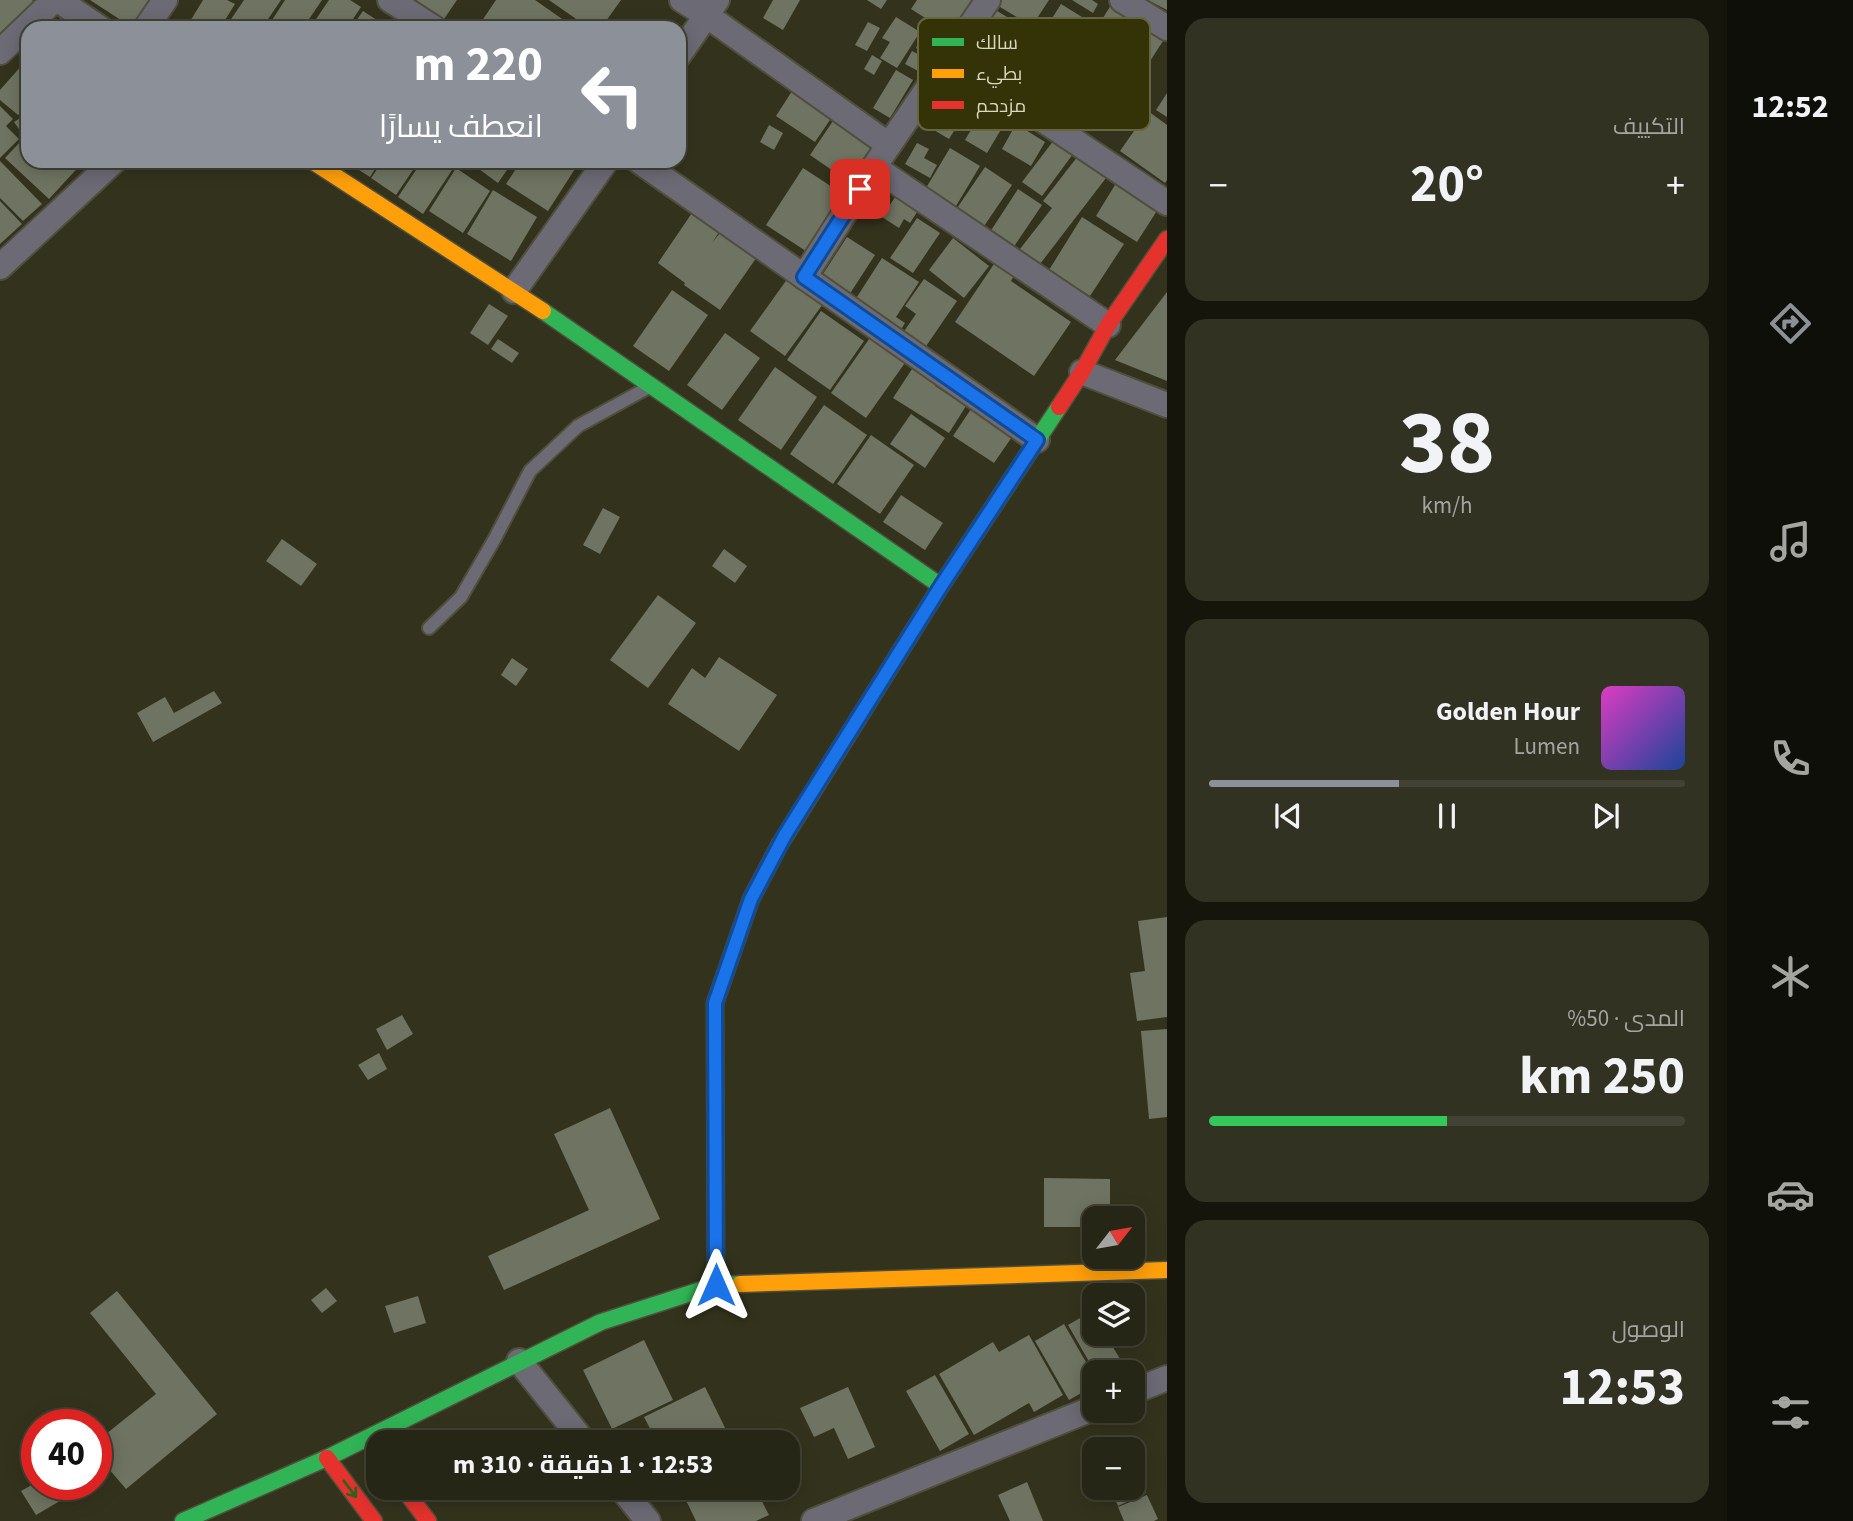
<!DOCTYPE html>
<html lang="ar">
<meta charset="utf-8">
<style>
:root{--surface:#262616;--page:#323223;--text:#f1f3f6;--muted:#a4a5a1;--line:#424335;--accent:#8c9099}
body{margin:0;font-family:"Source Sans 3",Cairo,sans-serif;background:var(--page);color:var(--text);direction:rtl;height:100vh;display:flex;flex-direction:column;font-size:26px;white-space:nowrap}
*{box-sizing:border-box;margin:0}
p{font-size:23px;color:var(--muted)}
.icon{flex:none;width:38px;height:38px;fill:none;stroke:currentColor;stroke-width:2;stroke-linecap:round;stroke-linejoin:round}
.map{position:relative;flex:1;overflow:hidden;direction:ltr}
.details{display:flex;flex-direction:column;gap:18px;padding:18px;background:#15150c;width:560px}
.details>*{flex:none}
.banner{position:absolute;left:21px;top:21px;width:665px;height:147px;border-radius:21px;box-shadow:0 4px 18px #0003,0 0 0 2px var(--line);direction:rtl;background:#8c9099;color:#fff;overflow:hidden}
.needle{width:46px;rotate:59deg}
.tools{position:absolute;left:1082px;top:1206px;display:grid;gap:14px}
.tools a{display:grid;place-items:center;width:63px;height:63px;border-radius:14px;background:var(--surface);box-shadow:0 4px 18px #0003,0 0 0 2px var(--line);font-size:35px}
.speed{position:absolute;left:21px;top:1409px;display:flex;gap:14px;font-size:35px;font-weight:700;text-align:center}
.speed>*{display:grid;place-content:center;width:91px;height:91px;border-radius:50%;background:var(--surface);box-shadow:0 4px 18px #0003,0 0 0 2px var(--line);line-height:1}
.speed .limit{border:10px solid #d22;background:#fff;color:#111}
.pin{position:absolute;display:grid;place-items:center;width:60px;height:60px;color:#fff;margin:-30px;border-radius:14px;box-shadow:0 4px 10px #0006}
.me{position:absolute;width:77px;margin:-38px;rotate:0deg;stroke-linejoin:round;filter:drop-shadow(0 0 5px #0008)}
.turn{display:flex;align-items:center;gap:24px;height:147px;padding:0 28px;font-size:32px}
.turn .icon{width:91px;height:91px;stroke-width:2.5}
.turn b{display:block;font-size:49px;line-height:60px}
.big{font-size:52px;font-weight:700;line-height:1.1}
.details .tile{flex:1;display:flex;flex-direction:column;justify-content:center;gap:10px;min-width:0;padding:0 24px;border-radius:21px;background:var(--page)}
.details .dial{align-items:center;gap:0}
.dial b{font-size:91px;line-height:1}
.song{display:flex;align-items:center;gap:21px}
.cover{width:84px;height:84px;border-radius:10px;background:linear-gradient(135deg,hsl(310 70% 55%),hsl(220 70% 35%))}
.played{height:7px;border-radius:4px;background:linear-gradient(90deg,var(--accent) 40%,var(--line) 40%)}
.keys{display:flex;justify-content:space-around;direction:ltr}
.heat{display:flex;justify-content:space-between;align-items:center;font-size:38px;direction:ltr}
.charge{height:10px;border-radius:5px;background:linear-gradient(90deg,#34c759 50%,var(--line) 0)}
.trip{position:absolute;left:366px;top:1430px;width:434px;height:70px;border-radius:21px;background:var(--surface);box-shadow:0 4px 18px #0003,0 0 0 2px var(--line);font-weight:700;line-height:70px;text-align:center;direction:rtl}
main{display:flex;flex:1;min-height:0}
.dock{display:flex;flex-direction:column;width:126px;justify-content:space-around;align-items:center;background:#0f0f09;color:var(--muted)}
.dock .icon{width:49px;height:49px}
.dock .active{color:var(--accent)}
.dock b{font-size:32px;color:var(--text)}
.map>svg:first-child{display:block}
</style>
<main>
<nav class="dock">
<b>12:52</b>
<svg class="icon active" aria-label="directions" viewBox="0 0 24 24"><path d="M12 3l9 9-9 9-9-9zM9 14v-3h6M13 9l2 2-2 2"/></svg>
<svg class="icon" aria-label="music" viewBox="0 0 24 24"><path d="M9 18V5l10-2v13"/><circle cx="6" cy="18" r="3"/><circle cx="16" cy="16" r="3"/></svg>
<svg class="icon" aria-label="phone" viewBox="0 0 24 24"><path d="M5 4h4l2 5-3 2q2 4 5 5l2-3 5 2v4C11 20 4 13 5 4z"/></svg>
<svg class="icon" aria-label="climate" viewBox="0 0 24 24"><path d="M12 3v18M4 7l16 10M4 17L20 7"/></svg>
<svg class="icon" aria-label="car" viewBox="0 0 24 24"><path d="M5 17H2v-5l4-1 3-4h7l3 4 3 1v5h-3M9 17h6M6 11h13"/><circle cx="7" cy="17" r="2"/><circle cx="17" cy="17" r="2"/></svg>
<svg class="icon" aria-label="filters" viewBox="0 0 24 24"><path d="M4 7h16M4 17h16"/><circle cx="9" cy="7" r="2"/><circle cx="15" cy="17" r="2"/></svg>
</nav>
<section class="details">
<div class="tile"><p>التكييف</p>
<div class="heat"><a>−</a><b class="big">20°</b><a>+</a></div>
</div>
<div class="tile dial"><b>38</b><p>km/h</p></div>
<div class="tile">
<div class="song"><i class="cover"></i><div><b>Golden Hour</b><p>Lumen</p></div></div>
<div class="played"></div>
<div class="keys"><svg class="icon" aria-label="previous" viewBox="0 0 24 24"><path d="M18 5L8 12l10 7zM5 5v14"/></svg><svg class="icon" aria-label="pause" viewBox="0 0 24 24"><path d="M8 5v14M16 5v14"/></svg><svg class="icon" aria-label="next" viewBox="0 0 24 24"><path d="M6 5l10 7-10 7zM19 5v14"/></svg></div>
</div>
<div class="tile"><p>المدى · 50%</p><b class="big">250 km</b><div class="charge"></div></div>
<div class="tile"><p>الوصول</p><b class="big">12:53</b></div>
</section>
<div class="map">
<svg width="1167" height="1521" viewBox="0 0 1167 1521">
<rect width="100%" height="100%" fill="#33331d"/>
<g fill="#6f7361">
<polygon points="0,0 32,0 38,6 0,39"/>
<polygon points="90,0 160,0 143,28 133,28"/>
<polygon points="203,0 227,0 235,4 220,28 186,28"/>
<polygon points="244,0 281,0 262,28 225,28"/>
<polygon points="285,0 322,0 303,28 267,28"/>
<polygon points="329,0 350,0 361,7 347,28 310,28"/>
<polygon points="416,0 457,0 444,19"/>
<polygon points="496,0 535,0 575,28 477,28"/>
<polygon points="549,0 621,0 601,28 589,28"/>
<polygon points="773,0 800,0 783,30 763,18"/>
<polygon points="867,0 887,0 881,9"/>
<polygon points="917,0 976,0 957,38 911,9"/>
<polygon points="998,0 1049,0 1032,26 995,4"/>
<polygon points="1072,0 1092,0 1098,4 1093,13"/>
<polygon points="1148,0 1167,0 1167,10"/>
<polygon points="1061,4 1082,17 1073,33 1051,20"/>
<polygon points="1111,5 1142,24 1126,50 1095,31"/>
<polygon points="994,9 1030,31 1005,72 969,49"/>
<polygon points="363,11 389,28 351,28"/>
<polygon points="62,16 77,28 53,28"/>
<polygon points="896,17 920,32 897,68 880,58 890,42 882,38"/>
<polygon points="868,22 880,28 867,51 855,45"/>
<polygon points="1146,26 1165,38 1139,78 1120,66"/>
<polygon points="923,34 939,43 932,57 916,48"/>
<polygon points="912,51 927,59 920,72 905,64"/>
<polygon points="872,55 882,61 874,75 864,69"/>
<polygon points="23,64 28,68 28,104 18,115 0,100 0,90"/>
<polygon points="896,70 913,80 890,118 873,108"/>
<polygon points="1116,76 1139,89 1116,130 1093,116"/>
<polygon points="950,78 976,95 949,139 922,123"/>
<polygon points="794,88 834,114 815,142 776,116"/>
<polygon points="1167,93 1167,117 1156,110"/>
<polygon points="990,98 1012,111 987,153 965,140"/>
<polygon points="0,106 13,119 6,126 19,139 0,158"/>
<polygon points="1148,111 1167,125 1167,180 1165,183 1120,151"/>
<polygon points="28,113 28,142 14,122"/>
<polygon points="837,115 876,149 852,184 810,155"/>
<polygon points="1016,124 1045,142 1031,166 1002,149"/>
<polygon points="769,125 783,133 774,150 760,142"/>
<polygon points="1054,140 1073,154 1042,196 1022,182"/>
<polygon points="21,141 28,148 28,161 84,161 49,199 5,158"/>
<polygon points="917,143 929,149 924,158 937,165 930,178 905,164"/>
<polygon points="950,148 980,166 953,211 923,193"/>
<polygon points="1078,156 1106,178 1040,264 1020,249 1052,208 1043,201"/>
<polygon points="0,161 42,204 23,221 0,198"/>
<polygon points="345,161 380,161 370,177"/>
<polygon points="383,161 419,161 396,195 371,178"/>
<polygon points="422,161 458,161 423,214 398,197"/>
<polygon points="468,161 513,161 498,183"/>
<polygon points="521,161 580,161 548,211 506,184"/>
<polygon points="985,167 1012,185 980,232 953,214"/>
<polygon points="456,168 490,191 463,233 429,211"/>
<polygon points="803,168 849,198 812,255 766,225"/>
<polygon points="1118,180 1160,206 1137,242 1096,216"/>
<polygon points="1018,189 1042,205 1013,248 990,232"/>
<polygon points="493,190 537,217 511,261 467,234"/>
<polygon points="899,191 921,206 910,223 904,219 899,228 882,217"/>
<polygon points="0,201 22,224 0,244"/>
<polygon points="696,207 723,226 712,243 723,229 759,254 720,310 684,285 685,283 658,263"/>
<polygon points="1082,217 1124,244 1090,296 1049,270"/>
<polygon points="917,218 940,233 913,273 890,258"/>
<polygon points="847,237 875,255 849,295 821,277"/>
<polygon points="953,238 989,266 964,298 929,270"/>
<polygon points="882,258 919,282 896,317 905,323 897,336 855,300"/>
<polygon points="996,261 1015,274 1011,281 1071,322 1034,376 955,322"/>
<polygon points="788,278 823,304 785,356 750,331"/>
<polygon points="924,279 957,301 922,352 900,337 916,314 905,306"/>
<polygon points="672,290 708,315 669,371 633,346"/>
<polygon points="1167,292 1167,381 1115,360"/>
<polygon points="489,304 508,316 488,345 470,333"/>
<polygon points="821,311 864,341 830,390 787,360"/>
<polygon points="725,333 760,358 722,410 687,385"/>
<polygon points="872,335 907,360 866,418 831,393"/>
<polygon points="498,339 519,353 512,363 491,349"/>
<polygon points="916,363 940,378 935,386 966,406 949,433 893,398"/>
<polygon points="775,367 817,397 781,450 738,420"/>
<polygon points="824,405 867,435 833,484 790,454"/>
<polygon points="973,406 1014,434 994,463 953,436"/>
<polygon points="911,414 945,438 925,468 890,444"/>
<polygon points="871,435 914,465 880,514 837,484"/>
<polygon points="901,495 943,523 925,550 883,522"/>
<polygon points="603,508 620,517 600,554 583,545"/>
<polygon points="282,539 317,564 301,586 266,561"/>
<polygon points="724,549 747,566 735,583 712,566"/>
<polygon points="658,595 696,623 648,688 610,660"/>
<polygon points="719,657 777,695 739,751 668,704 692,668 705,678"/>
<polygon points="512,658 528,669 516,686 501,675"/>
<polygon points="214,691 222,703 153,742 137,713 165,697 174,713"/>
<polygon points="1167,917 1167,1017 1137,1021 1130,973 1145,971 1138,921"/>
<polygon points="402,1015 413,1034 387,1050 376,1029"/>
<polygon points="1167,1029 1167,1117 1149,1119 1141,1031"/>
<polygon points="379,1053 387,1069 368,1080 358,1065"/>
<polygon points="610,1108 660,1219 504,1290 488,1256 589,1210 554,1134"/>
<polygon points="1044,1178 1110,1179 1110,1218 1094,1218 1094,1227 1044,1227"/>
<polygon points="326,1288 337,1301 322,1313 311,1300"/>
<polygon points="117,1291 217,1414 126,1489 96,1454 96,1442 156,1394 90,1313"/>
<polygon points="418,1296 426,1323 394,1333 385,1306"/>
<polygon points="1092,1311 1094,1314 1094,1334 1105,1334 1128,1372 1095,1372 1068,1325"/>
<polygon points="1064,1324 1094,1376 1094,1386 1069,1400 1035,1341"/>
<polygon points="1029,1335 1063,1395 1034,1412 1029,1403 974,1435 939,1374 993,1342 999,1352"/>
<polygon points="644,1340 673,1400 612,1429 583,1370"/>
<polygon points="935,1375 969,1434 940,1451 906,1391"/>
<polygon points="705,1387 732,1442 657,1442 644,1417"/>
<polygon points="848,1387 875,1447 848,1459 834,1428 814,1437 800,1408"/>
<polygon points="1132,1457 1146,1493 1118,1506 1110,1488 1132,1488"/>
<polygon points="37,1482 37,1484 56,1484 65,1498 36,1515 21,1491"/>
<polygon points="1027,1482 1043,1521 1010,1521 998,1495"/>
<polygon points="680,1488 755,1488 769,1515 756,1521 696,1521"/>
<polygon points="1147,1495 1158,1519 1154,1521 1124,1521 1118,1507"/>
</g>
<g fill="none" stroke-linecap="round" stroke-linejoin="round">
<defs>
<polyline id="lane" points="429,628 461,597 494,540 530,471 578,426 649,387"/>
<g id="street">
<polyline points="58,0 100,28"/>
<polyline points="390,0 434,28"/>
<polyline points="682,0 706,15 889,145"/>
<polyline points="1122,0 1167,28"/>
<polyline points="146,28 165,0"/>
<polyline points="0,52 54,0"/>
<polyline points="679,55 717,0"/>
<polyline points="949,57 1167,203"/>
<polyline points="639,161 1037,440"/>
<polyline points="874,167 1108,325"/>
<polyline points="0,267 114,161"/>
<polyline points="804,277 874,167 988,0"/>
<polyline points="514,291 606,161"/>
<polyline points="1082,372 1167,405"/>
<polyline points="519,1361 584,1442"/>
<polyline points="1132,1392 1167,1378"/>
<polyline points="621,1488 648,1521"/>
<polyline points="814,1521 1094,1408"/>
</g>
<g id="fast">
<polyline points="543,311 941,586"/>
<polyline points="780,844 941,586 1059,407"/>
<polyline points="183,1521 327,1458 601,1322 716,1285 740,1284"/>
</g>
<g id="slow">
<polyline points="312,161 543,311"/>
<polyline points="740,1284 1167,1270"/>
</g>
<g id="jam">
<polyline points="1059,407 1082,372 1108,325 1167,239"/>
<polyline points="716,1285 715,1003 751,899 780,844"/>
<polyline points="327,1458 374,1521"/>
<polyline points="403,1488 428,1521"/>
</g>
</defs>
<use href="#lane" stroke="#4f4f3c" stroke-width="16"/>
<use href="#street" stroke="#4f4f3c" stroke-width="28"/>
<use href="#fast" stroke="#4f4f3c" stroke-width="19"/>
<use href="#slow" stroke="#4f4f3c" stroke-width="19"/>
<use href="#jam" stroke="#4f4f3c" stroke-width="19"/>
<use href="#lane" stroke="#6c6b75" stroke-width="12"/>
<use href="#street" stroke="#6c6b75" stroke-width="24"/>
<use href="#fast" stroke="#30b455" stroke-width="16"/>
<use href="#slow" stroke="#ff9f0a" stroke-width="16"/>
<use href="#jam" stroke="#e5322d" stroke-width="16"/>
</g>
<defs><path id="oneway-shaft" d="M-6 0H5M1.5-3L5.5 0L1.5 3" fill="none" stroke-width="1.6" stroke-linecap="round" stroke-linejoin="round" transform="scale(1.75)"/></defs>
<use stroke="#326022" href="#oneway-shaft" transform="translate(350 1489) rotate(53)"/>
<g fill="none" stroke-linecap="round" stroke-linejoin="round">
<defs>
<polyline id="route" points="716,1285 715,1003 751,899 785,835 941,586 1037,440 804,277 860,189"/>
</defs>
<use href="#route" stroke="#114b97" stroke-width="18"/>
<use href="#route" stroke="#1a73e8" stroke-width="12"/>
</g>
<rect x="918" y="18" width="232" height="112" rx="10" fill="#333307" stroke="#65653f" stroke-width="2"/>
<rect x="932" y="38" width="32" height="8" fill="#30b455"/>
<rect x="932" y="69" width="32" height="9" fill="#ff9f0a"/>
<rect x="932" y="101" width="32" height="8" fill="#e5322d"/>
<g font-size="19" fill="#d8d9c2">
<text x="976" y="49">سالك</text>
<text x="976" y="80">بطيء</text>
<text x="976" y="112">مزدحم</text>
</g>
</svg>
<div class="tools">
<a><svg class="needle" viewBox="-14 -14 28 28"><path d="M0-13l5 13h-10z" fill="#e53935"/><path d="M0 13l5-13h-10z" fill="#a4a5a1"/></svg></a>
<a><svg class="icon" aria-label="layers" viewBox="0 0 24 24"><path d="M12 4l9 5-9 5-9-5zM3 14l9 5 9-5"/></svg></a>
<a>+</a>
<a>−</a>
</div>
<div class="speed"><div class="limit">40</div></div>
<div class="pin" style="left:860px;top:189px;background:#d93025"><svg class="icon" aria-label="arrive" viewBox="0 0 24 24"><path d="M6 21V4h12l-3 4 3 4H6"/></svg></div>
<svg class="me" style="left:716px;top:1285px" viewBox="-20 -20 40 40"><path d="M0-17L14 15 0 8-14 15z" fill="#1a73e8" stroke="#fff" stroke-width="4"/></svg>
<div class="trip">12:53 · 1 دقيقة · 310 m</div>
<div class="banner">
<div class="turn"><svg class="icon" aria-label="left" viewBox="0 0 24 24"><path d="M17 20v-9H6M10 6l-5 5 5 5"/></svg><div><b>220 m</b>انعطف يسارًا</div></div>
</div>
</div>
</main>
